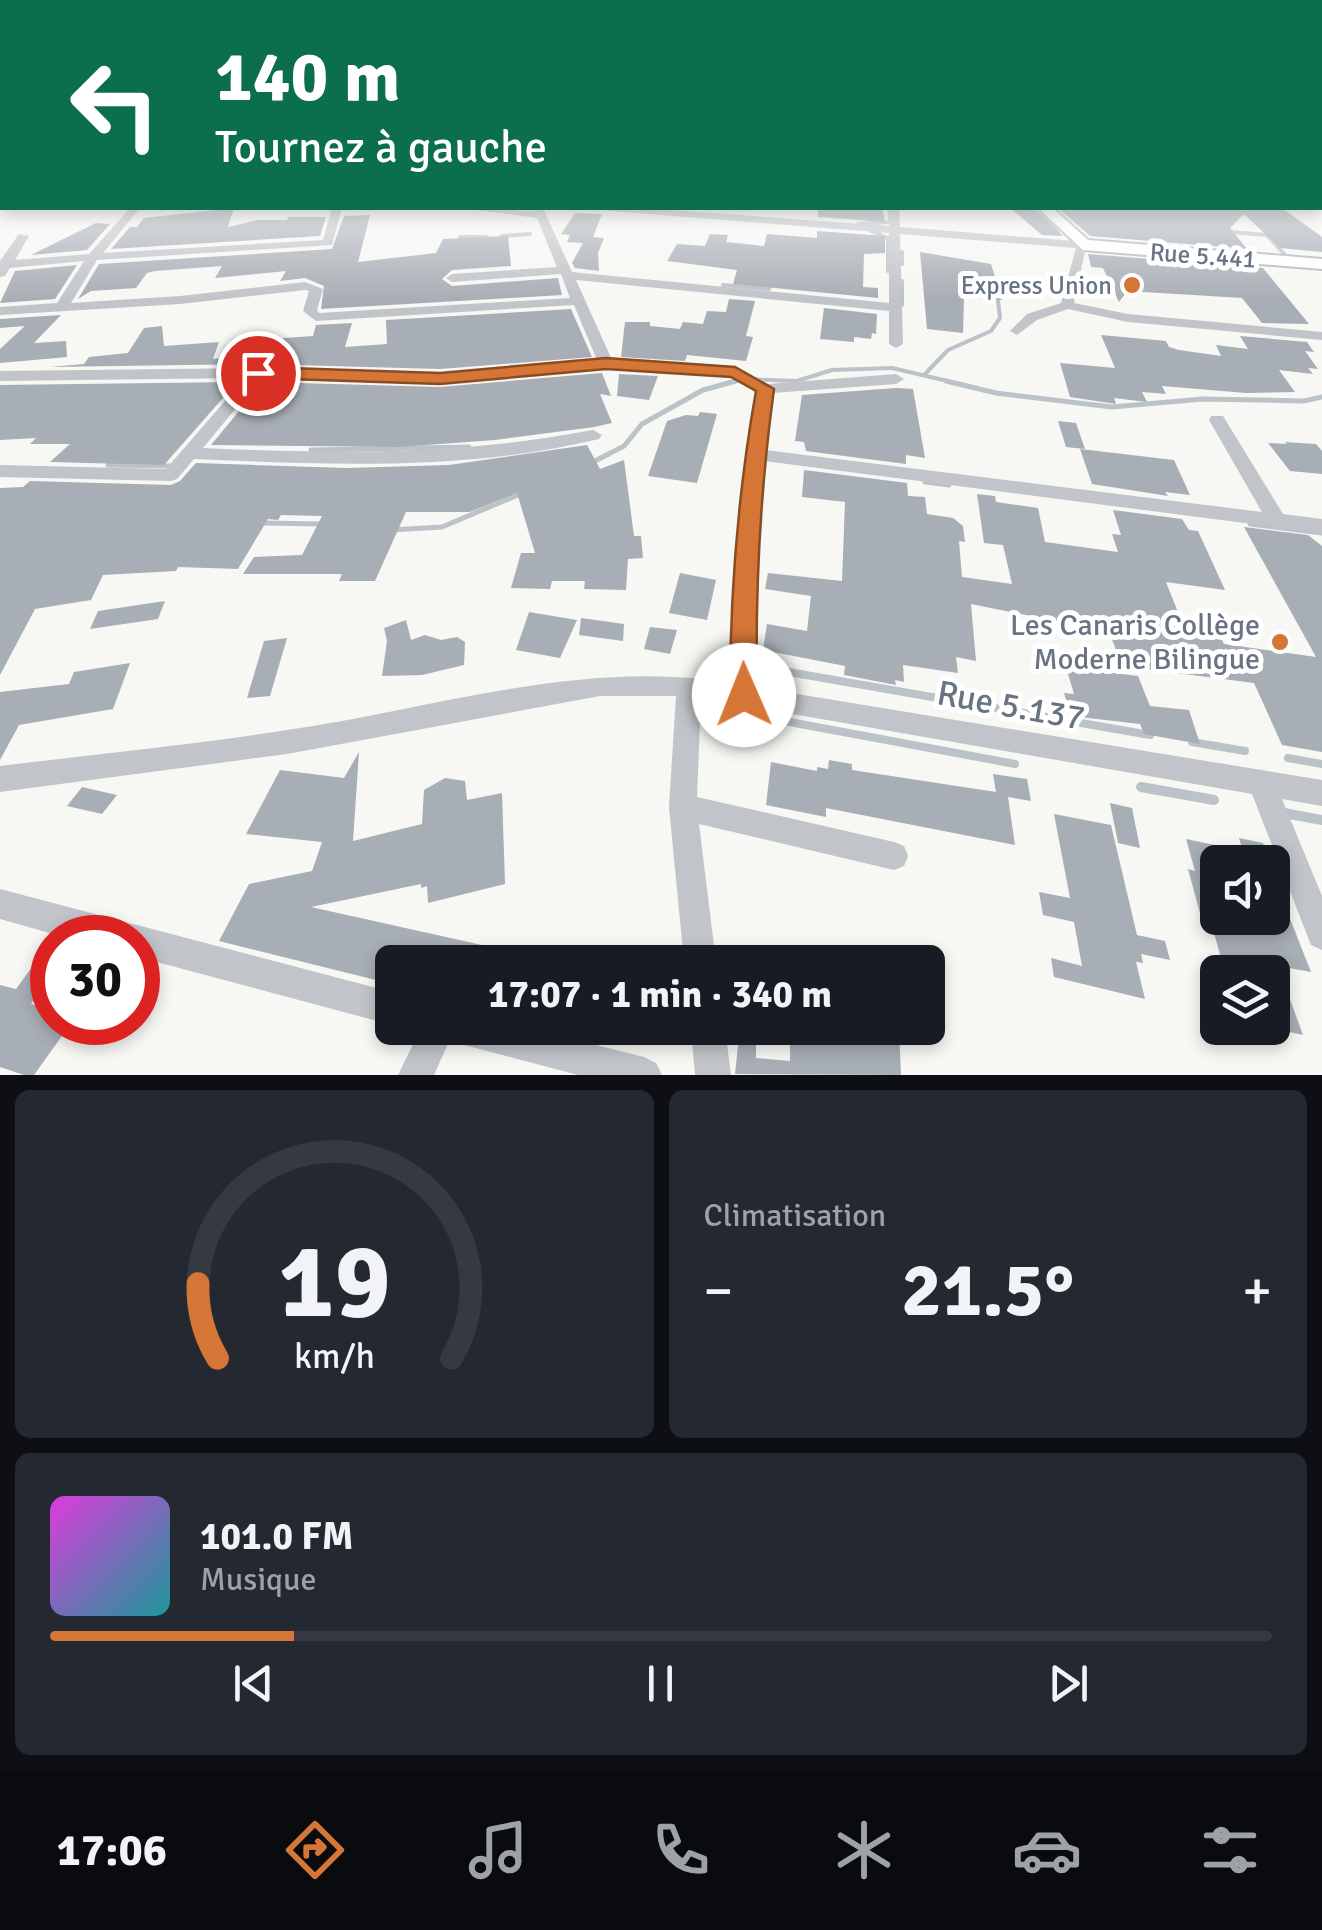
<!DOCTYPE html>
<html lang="fr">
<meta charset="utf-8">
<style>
:root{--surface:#171b24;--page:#242831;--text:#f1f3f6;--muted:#9ea1a6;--line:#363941;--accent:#d57536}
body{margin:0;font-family:Signika,sans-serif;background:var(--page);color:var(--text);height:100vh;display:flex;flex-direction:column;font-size:38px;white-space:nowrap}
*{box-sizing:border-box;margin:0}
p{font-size:32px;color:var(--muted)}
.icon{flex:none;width:55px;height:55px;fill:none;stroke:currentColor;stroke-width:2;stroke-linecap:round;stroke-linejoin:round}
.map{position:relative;height:1075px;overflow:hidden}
.sheet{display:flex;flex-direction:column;gap:15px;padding:15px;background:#0d0f14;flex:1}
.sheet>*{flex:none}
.top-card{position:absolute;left:0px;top:0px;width:1322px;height:210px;box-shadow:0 5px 15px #0003;background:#0b6e4f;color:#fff;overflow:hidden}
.buttons{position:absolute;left:1200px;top:845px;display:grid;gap:20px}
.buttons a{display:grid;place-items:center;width:90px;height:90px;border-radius:15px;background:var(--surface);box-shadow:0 5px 15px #0003;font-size:50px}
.speed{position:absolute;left:30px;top:915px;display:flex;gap:20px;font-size:50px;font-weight:700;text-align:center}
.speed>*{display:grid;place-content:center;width:130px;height:130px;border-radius:50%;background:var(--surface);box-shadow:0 5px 15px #0003;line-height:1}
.speed .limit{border:15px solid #d22;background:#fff;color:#111}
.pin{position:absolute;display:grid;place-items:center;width:85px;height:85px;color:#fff;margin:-42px;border:5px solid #fff;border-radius:50%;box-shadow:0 2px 10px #0007}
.me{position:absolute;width:110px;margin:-55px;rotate:359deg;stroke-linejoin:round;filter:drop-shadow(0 0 8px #0008)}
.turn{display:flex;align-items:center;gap:35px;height:210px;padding:0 50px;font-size:45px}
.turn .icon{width:130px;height:130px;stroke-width:2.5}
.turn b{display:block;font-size:70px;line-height:85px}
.big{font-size:75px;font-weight:700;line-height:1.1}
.sheet .tile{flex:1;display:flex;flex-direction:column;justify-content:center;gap:15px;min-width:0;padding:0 35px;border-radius:15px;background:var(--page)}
.sheet .dial{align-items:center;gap:0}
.dial svg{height:260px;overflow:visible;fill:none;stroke:var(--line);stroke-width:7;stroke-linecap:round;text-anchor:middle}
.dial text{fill:var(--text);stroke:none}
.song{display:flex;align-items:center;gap:30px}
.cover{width:120px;height:120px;border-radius:15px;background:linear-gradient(135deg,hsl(300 70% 55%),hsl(180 70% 35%))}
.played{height:10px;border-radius:5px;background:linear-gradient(90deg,var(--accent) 20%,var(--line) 20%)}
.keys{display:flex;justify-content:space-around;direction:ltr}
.heat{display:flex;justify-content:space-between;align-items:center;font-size:55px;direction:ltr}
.sheet .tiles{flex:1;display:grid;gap:15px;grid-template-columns:1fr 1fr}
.tile:last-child{grid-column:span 2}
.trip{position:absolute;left:375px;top:945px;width:570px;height:100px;border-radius:15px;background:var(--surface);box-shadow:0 5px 15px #0003;font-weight:700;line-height:100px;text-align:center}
.tab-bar{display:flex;height:160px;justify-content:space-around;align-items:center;background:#090b0e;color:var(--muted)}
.tab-bar .icon{width:70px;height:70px}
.tab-bar .active{color:var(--accent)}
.tab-bar b{font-size:45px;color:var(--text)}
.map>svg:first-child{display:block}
</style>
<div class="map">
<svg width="1322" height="1075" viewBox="0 0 1322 1075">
<rect width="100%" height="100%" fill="#f7f7f4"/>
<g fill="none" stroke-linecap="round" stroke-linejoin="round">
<g stroke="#bbc3c8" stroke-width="4">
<polyline points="1042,215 1058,233"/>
<polyline points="858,224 890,222 890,208"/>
<polyline points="871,231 888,238 888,271"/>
<polyline points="1230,232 1267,235 1286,256"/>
<polyline points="502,236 530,234"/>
<polyline points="460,237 487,237"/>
<polyline points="902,252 902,264"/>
<polyline points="902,281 902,305"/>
<polyline points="723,285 769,289 770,283"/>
<polyline points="924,375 948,350 991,331 1000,318 998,300"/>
<polyline points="727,383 743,379 797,381 832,370 892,368 956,383"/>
</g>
<g stroke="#bbc3c8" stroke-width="5">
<polyline points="946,381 996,393 1112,407 1203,399 1304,401 1322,397"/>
<polyline points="311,450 469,447"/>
<polyline points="591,463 624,446 642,424 703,390 736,381"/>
<polyline points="108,465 172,466"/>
<polyline points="925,482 949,485"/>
<polyline points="261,523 323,524"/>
<polyline points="1250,524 1322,533"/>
<polyline points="391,530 442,527 525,492"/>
</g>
<g stroke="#bbc3c8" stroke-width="8">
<polyline points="754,666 1150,735"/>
<polyline points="725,710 1015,764"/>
<polyline points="1192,742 1245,751"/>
<polyline points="1288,758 1322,764"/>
</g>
<g stroke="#bbc3c8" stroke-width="10">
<polyline points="1141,787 1214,800"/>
<polyline points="1284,813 1322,820"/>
</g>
</g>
<g fill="#a8aeb5">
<polygon points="234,208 228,227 257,220 287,220 288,217 326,217 320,236 111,249 130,227 137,227 144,218"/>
<polygon points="818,208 882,208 885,222 818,217"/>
<polygon points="1010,208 1034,208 1063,236 1042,235"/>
<polygon points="1058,208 1282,208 1322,237 1322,252 1280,248 1244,214 1230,228 1247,249 1090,236"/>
<polygon points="575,213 602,214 593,237 604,238 598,253 599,271 575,268 572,263 583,243 567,242 570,235 561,234"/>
<polygon points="370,215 358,262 436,253 443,239 508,236 511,266 452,270 442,279 452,286 558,278 562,295 321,309 324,286 305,278 280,281 286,271 215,278 222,266 155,271 147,273 136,288 91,291 78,299 99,264 332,249 344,216"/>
<polygon points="96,223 110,224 87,250 31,255"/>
<polygon points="817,231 885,236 885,253 864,254 863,287 878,288 878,298 733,284 737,270 667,261 677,244 705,246 710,234 728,235 726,242 764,246 767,234 817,238"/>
<polygon points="920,252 991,264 1002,300 964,297 963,333 927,329"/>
<polygon points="1088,254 1263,268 1309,324 1262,323 1242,298 1127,291 1119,302 1103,268 1091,267"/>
<polygon points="77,265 55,299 0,303 15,271"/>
<polygon points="729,299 755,301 746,336 753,337 746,361 687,355 685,361 621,357 625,322 650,322 650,326 680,329 683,322 703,324 707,311 726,312"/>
<polygon points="824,308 877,314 876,334 872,333 871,339 854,337 854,342 820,339"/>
<polygon points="571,309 592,357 440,369 257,364 50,367 84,364 89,357 128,353 144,328 162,326 164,346 219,342 213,359 263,352 270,339 313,336 316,325 352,323 345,347 387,344 386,320"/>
<polygon points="61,315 34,343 66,341 67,357 0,363 0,349 25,326 0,328 0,319"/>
<polygon points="1101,335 1166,341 1169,347 1179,350 1221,356 1216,345 1248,349 1240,336 1307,342 1314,352 1305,351 1318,369 1308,368 1313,374 1279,370 1295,392 1246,393 1162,386 1166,394 1142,392 1147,402 1114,398 1116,404 1070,397 1060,363 1115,368"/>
<polygon points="602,373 611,396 600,394 612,423 594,427 495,440 399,447 211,445 263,382 440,387"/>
<polygon points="619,374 658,376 649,400 617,396"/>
<polygon points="237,382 164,465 50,462 70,444 30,444 36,438 0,440 0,385"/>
<polygon points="896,388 913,389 925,458 906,455 906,464 806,451 804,442 795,441 802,395"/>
<polygon points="700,412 717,414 697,483 648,476 667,421 686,415 698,416"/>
<polygon points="1058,421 1076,423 1085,449 1066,447"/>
<polygon points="1285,442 1316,444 1322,451 1322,474 1290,471 1268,443 1287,444"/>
<polygon points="587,445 600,469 624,460 634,536 641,536 643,558 628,559 626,590 584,589 585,581 552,581 550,589 511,588 521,553 535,553 517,493 470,512 406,512 375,581 339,581 342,574 243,574 254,557 302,555 322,516 281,515 278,520 268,519 238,569 178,567 176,571 103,575 91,600 35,609 0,675 0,488 23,487 30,481 171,485 180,481 196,463 347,468 449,465"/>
<polygon points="1080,449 1174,460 1190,495 1165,492 1168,496 1092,484"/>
<polygon points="804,470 907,483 908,496 925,497 927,514 953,518 963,526 965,542 959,541 962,577 1012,584 1003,545 984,543 977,494 995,496 996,502 1038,508 1045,542 1118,552 1112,534 1121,535 1113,510 1182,519 1189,530 1198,531 1225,590 1166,582 1185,630 1220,636 1224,644 1316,657 1244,527 1308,535 1322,546 1322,752 1282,745 1254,683 1122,666 1105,621 1059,615 1061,622 971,604 976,661 956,657 958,673 903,665 904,682 895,680 896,685 844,675 845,666 763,650 767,624 807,631 811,596 765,589 768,573 842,581 845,502 802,497"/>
<polygon points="680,573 716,580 707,620 669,613"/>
<polygon points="165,601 158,619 90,629 98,611"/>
<polygon points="529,612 577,620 560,658 516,650"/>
<polygon points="581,618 624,624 623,641 579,635"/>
<polygon points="406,620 411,640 425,635 441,640 457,637 465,642 464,665 422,675 382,676 387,641 384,628"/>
<polygon points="650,627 677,630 670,654 644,649"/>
<polygon points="287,638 270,696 247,698 264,641"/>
<polygon points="130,663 113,709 19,725 0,760 0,692 69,684 74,672"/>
<polygon points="1066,667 1138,676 1150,706 1189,710 1200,744 1144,734 1140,724 1071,716 1064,693 1074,694"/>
<polygon points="359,752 353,841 422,824 424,790 445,778 465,781 467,800 502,793 505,884 428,903 427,886 421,888 421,884 311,907 527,955 526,962 392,962 392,984 219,941 249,884 312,871 322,842 246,834 280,770 344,778"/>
<polygon points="829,760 852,764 852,770 996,792 993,774 1027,779 1031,801 1008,797 1015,845 826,808 826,817 766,805 771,762 817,771 817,767 828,769"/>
<polygon points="82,787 117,795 102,814 67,806"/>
<polygon points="1110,803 1132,808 1140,848 1118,843"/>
<polygon points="1054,814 1111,825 1137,935 1165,941 1170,960 1141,954 1143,963 1136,962 1145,999 1054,977 1051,958 1082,966 1074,922 1043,915 1039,892 1070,898"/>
<polygon points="1239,838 1263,843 1270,862 1218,862 1218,918 1272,918 1274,878 1311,972 1278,966 1303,1035 1272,1028 1272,972 1225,972 1210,919 1201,917 1188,869 1195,871 1186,839 1243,851"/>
<polygon points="32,967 52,973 31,1004 52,1009 52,1022 72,1022 34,1075 24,1075 0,1067 0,985 16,989"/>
<polygon points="790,1028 899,1028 901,1075 735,1074 739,1036 756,1037 756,1058 790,1061"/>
</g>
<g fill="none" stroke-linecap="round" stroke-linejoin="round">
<defs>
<g id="secondary">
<rect x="1320" y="173" width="2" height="9"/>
<polygon points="1038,208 1053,208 1088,240 1322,259 1322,269 1083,250"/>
</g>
</defs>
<use href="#secondary" stroke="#b3b7bc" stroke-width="4"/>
<g fill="#c1c4c8" fill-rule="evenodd">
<rect x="0" y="190" width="2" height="6"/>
<path d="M130 208H140L103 253 323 240 332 208H342L332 245 97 260 71 303 180 296 305 282 323 289 317 310 319 313 570 298 561 274 452 282 446 278 452 274 557 267 537 218 463 208 534 211 533 208H543L572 272 889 303V233L610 211 605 208H645L889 226V208H899L900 227 1087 242 1074 303 1128 314 1322 332V340L1128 322 1068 309 1037 320 1017 335 1010 331 1027 314 1061 303 1076 248 900 234 903 344 896 348 889 344V311L576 280 612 360 735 368 768 384 896 374 904 379 896 384 772 393 765 450 1262 512 1209 420 1211 416H1223L1283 514 1322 519V533L764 461 756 580 755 687 1322 780V806L1282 799 1322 896V950L1311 945 1252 794 701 698 697 797 894 842 904 846 908 856 904 866 894 870 699 824 716 962H684L669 807 676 696H600L287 754 0 792V766C96 754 192 745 287 730 432 709 584 658 731 683 732 584 741 487 757 391L732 377 606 369 440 383 261 378 203 448C335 454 463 455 593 430L602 435 599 439C467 471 329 465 194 459L177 479 171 481 0 477V465L166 469 245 378 0 381V371L257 368 440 373 597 360 574 305 316 321 303 311 309 291 305 290 180 304 0 315V307L57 303 84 261 10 268 5 276 0 277V261L19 234 29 236 15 260 89 254Z"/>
<polygon points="0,889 392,992 392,1025 138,957 138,938 67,938 0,919"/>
<polygon points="421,1028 528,1028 644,1057 656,1063 662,1075 578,1075 464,1045 451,1037 434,1075 398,1075"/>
<polygon points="691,1028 725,1028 731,1075 695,1075"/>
</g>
<use href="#secondary" fill="#fff" fill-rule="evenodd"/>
</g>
<linearGradient id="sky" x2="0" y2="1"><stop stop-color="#96badb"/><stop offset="0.5" stop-color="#fbfbfa"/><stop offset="1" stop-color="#fbfbfa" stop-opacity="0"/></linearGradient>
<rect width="1322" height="300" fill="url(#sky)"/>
<path fill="#d57536" stroke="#8a4c23" stroke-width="2.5" d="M606 358 735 367 774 389C760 491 755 592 757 695L753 704 744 707 734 704 730 695C730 593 738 492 756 391L731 377 606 369 440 384 258 378 249 373 258 367 440 373Z"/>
<g fill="#d57536" stroke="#fff" stroke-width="4">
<circle cx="1132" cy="285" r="10"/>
<circle cx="1280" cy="642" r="10"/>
</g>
<g text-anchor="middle" stroke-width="10" stroke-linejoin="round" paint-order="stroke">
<g font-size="25" fill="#687383" stroke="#fff">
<text transform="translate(1203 255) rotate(4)" y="9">Rue 5.441</text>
</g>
<g font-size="25" fill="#687383" stroke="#fff" text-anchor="end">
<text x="1112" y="294">Express Union</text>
</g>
<g font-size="30" fill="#687383" stroke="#fff" text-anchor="end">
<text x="1260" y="635">Les Canaris Collège<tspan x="1260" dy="34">Moderne Bilingue</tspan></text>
</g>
<g font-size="35" fill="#687383" stroke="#fff">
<text transform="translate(1011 705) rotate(10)" y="12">Rue 5.137</text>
</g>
</g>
</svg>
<div class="buttons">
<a><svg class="icon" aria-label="sound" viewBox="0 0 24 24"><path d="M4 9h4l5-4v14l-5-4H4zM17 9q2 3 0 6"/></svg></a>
<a><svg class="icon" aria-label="layers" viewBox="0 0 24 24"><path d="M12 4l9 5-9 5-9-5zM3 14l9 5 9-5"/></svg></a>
</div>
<div class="speed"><div class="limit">30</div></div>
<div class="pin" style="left:258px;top:373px;background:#d93025"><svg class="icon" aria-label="arrive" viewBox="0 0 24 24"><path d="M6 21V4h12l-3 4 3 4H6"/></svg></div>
<svg class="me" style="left:744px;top:695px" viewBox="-20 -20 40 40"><circle r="19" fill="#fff"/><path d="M0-13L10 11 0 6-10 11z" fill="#d57536"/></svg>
<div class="trip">17:07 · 1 min · 340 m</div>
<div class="top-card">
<div class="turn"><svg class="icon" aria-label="left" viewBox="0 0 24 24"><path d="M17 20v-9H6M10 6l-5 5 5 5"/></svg><div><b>140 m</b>Tournez à gauche</div></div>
</div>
</div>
<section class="sheet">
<div class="tiles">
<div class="tile dial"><svg viewBox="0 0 100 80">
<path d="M14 69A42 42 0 1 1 86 69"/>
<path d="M14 69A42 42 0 0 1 8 46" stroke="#d57536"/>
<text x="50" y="56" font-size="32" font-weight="700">19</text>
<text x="50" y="72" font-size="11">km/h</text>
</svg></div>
<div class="tile"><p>Climatisation</p>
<div class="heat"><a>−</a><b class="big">21.5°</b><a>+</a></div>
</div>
<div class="tile">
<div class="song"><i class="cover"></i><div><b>101.0 FM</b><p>Musique</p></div></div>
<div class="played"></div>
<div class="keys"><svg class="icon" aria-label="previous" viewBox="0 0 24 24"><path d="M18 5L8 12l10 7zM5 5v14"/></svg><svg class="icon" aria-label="pause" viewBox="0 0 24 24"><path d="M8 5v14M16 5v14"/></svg><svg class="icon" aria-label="next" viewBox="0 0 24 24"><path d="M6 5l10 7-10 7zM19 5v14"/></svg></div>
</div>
</div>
</section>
<nav class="tab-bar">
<b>17:06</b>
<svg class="icon active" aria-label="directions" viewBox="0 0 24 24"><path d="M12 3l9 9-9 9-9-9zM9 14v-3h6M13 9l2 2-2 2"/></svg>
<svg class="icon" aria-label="music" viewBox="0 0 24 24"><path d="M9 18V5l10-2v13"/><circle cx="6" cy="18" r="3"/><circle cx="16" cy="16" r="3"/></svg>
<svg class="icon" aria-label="phone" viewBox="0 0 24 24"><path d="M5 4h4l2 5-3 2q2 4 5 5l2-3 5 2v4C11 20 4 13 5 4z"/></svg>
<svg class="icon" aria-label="climate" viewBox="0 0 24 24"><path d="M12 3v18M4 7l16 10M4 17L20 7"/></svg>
<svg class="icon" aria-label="car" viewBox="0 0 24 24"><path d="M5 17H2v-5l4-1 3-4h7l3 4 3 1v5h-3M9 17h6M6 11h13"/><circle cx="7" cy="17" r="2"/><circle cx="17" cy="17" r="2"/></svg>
<svg class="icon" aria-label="filters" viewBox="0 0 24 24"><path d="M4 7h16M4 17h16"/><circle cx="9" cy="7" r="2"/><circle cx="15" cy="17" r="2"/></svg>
</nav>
